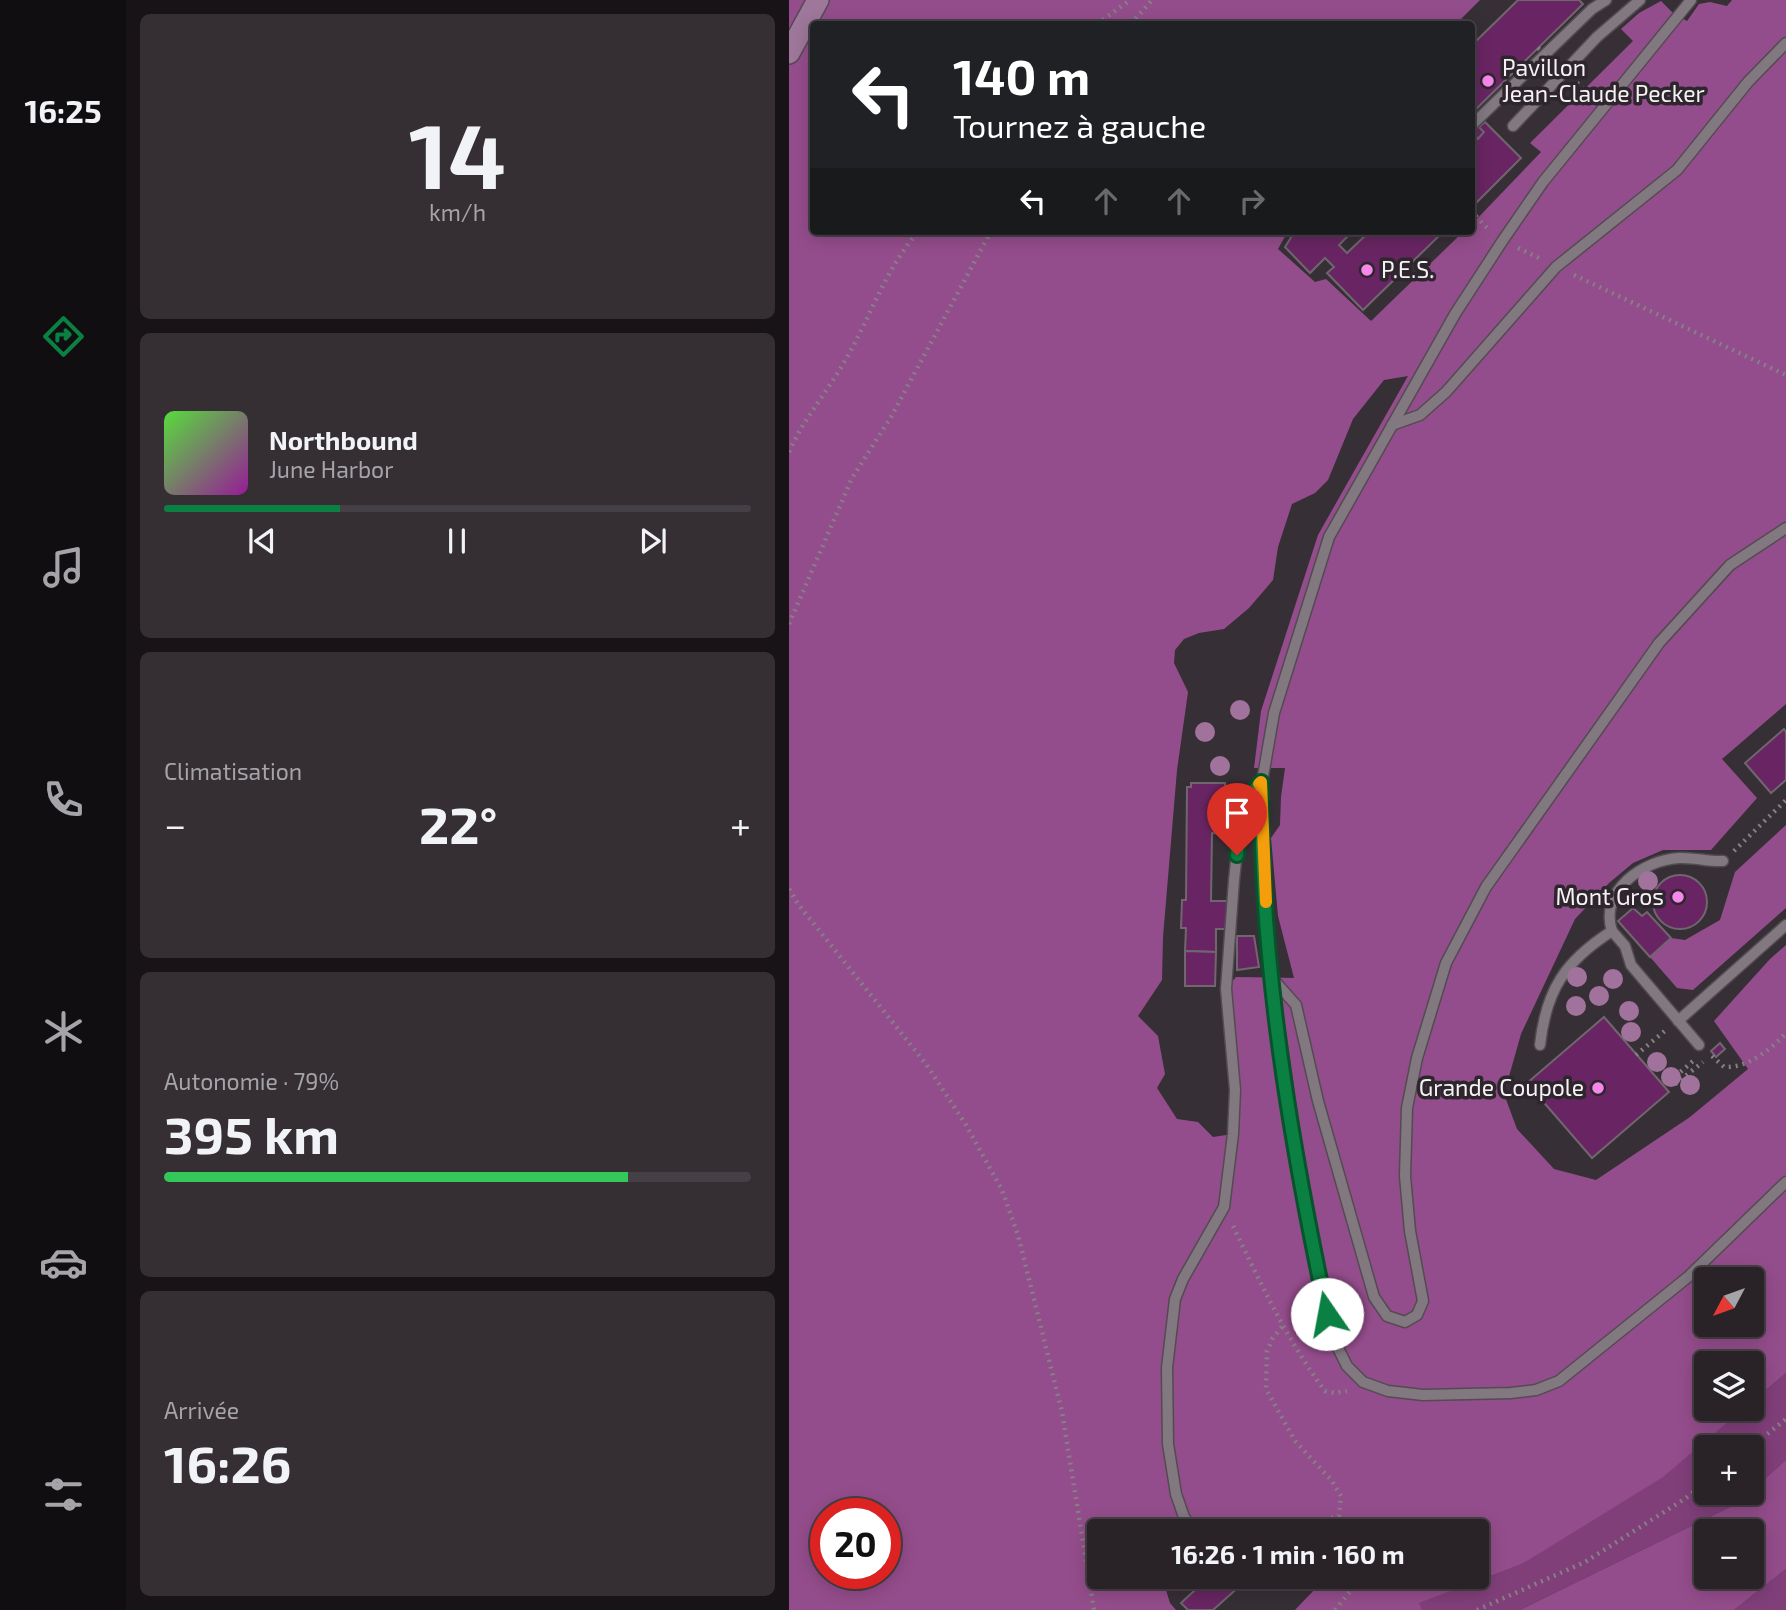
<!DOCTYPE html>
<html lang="fr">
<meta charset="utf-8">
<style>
:root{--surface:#292328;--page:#352f34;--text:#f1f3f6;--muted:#a5a4a8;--line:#454045;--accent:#0b8043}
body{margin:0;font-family:"Exo 2",sans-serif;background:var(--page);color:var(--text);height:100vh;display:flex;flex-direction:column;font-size:26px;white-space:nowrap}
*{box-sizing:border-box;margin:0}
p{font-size:23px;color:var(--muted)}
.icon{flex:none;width:38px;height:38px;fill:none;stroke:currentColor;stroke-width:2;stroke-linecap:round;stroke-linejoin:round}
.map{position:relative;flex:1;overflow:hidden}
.details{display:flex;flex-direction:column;gap:14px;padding:14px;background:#171316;width:663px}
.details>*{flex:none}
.guide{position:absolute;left:21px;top:21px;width:665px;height:214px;border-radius:7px;box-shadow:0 4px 18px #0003,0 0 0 2px var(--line);background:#202124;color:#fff;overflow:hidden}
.needle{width:46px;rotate:229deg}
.controls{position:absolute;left:905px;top:1267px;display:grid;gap:14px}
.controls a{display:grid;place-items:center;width:70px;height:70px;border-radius:7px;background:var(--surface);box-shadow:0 4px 18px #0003,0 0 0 2px var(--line);font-size:35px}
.speed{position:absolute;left:21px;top:1498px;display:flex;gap:14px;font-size:35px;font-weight:700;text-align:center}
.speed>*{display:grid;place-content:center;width:91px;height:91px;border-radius:50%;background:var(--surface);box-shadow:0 4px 18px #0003,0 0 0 2px var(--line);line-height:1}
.speed .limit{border:10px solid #d22;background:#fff;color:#111}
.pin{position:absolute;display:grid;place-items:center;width:60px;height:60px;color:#fff;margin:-72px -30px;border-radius:50% 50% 50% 0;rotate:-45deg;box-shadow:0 0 7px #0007}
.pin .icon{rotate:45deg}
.me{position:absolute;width:77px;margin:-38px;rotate:348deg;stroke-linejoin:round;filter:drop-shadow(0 0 5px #0008)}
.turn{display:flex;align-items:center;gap:24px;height:147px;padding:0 28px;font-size:32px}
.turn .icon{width:91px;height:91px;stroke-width:2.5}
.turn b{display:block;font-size:49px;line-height:60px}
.lanes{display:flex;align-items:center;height:66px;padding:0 28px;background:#0003;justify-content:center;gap:35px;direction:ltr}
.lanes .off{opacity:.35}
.big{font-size:52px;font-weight:700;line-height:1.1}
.details .tile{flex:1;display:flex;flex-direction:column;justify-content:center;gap:10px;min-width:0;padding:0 24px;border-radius:10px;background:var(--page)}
.details .dial{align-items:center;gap:0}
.dial b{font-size:91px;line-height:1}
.song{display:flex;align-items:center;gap:21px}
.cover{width:84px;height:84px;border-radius:10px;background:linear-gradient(135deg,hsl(110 70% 55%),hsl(300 70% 35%))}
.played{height:7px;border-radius:4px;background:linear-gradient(90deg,var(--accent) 30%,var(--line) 30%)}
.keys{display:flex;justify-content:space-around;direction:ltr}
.heat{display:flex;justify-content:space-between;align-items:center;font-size:38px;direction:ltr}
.charge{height:10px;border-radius:5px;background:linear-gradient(90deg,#34c759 79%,var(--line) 0)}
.trip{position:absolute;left:298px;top:1519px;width:402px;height:70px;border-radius:7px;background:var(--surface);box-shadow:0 4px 18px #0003,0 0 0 2px var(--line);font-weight:700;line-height:70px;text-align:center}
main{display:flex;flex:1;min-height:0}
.dock{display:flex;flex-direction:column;width:126px;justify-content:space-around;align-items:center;background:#100e10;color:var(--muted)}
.dock .icon{width:49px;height:49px}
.dock .selected{color:var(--accent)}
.dock b{font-size:32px;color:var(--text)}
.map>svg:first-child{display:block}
</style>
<main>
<nav class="dock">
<b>16:25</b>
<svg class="icon selected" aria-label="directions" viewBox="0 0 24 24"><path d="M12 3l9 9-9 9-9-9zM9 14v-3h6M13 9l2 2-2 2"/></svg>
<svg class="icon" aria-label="music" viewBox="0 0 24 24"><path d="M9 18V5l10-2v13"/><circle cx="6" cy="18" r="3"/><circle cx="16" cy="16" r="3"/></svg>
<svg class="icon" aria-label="phone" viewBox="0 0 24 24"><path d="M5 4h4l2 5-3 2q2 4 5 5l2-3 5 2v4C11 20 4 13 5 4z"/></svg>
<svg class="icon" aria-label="climate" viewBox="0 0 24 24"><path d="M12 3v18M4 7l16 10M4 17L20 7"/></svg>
<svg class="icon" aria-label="car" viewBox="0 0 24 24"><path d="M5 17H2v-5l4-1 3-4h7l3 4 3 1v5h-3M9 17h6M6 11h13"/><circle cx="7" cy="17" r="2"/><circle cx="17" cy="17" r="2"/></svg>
<svg class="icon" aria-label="filters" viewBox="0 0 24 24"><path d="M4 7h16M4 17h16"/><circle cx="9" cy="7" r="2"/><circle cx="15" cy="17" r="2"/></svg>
</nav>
<section class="details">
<div class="tile dial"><b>14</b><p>km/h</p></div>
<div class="tile">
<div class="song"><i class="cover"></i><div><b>Northbound</b><p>June Harbor</p></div></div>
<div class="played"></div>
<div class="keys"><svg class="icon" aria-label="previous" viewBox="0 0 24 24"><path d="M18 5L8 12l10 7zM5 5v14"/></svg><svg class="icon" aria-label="pause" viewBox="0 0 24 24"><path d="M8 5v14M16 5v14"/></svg><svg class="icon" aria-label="next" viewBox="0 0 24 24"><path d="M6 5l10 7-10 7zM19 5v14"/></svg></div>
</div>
<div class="tile"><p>Climatisation</p>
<div class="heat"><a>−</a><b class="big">22°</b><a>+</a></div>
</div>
<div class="tile"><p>Autonomie · 79%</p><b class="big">395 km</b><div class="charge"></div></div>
<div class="tile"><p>Arrivée</p><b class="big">16:26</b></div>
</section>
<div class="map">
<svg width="997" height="1610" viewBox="0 0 997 1610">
<rect width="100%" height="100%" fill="#372f36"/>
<g fill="#813f7a">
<polygon points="997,1373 997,1460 963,1490 962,1447 917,1447 917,1493 959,1493 943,1506 731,1610 633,1610 629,1603 733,1564 954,1409 962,1409 963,1402"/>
<polygon points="997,1569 997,1610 945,1610"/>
</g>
<g fill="#944d8c" fill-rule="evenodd">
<path d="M0 0H691L667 24H24V231H499L489 249 526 282 537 279 582 321 675 231H682L683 224 752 152 741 143 844 41 832 29 850 13 872 1 884 13 898 21 910 4 921 2 938 6 943 0H997V704L933 759 968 798 922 850H874L844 863 820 883 786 919 732 1034 715 1094 728 1129 765 1169 807 1180 901 1117 959 1069 925 1021 981 959 997 945V1373L963 1402 962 1363H917V1409H954L874 1477 733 1564 630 1603 633 1610H506L526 1589 525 1577H688V1531H412L406 1528 404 1531H310V1577H373L381 1603 387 1610H0ZM619 376 529 535 472 711 465 768H496L492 797 491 825 482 838 489 916 505 978 447 977 437 989 444 1134 424 1137 409 1122 388 1119 368 1088 376 1074 369 1036 349 1016 373 980 374 937 388 770 399 692 385 663 386 650 395 639 410 633 435 629 460 608 484 580 489 547 503 504 526 493 539 480 564 419 595 380ZM917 1279H962V1325H917ZM37 1514H96V1573H37Z"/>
<polygon points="997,825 997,908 904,990 888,988 861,957 882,938 896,940 931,920 946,872"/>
<path d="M997 1460V1569L945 1610H731L943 1506 959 1493H962L963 1490ZM917 1531H962V1577H917Z"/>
</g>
<g fill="#692563" stroke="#6f666e" stroke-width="2">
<polygon points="729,0 790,0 794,4 682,114 682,46"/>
<polygon points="682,119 695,132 689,139 682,132"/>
<polygon points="696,122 732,158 683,207 682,135 684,133 689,139 695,132 690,127"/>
<polygon points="506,231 564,231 550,245 558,253 581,231 655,231 574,310 538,273 545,267 536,258 521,273 496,247"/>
<polygon points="995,729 997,732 997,780 982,793 956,763"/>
<polygon points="402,783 436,783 436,803 440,803 440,834 423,833 422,901 438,901 438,929 427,929 427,952 396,951 397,928 392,928 393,900 397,900 398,787 402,787"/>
<circle cx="891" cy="902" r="27"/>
<polygon points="844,908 853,916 858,912 882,938 861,957 829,921"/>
<polygon points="448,936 465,936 470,967 448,970"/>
<polygon points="396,951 427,952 426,986 396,986"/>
<polygon points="815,1017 880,1092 803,1158 738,1083"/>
<polygon points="931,1043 936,1049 927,1057 922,1051"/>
<polygon points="393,1577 444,1577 452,1585 424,1610 399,1610 392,1603 405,1591"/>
</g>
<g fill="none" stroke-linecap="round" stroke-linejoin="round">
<defs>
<g id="lane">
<polyline points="902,0 754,182 714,240 666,314 540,537 485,713 473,782 478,918 483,978 513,1187 544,1338 558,1366 574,1382 599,1391 634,1395 722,1393 747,1390 770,1381 899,1277 997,1182"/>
<polyline points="682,126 803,9 817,0"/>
<polyline points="724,126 808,37 851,0"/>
<polyline points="603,425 631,415 657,392 767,267 888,170 959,82 997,43"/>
<path d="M823 931C810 891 854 860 890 858 905 857 919 862 934 861"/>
<polyline points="483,978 507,1005 529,1101 585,1297 598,1316 616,1322 628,1315 634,1301 621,1231 616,1176 618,1108 628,1058 657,963 697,887 870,643 941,565 997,528"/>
<polyline points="889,1021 997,925"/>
<path d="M751 1045C757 990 776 961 823 931L836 946 842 965 910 1045"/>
<polyline points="405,1531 395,1517 387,1494 379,1444 378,1368 386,1299 394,1279 435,1207 444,1134 446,1090 437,989 445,880 453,805 473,782"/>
</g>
<polyline id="secondary" points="0,53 29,0"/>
</defs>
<use href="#lane" stroke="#534b51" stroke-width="13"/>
<use href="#secondary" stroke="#534b51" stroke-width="24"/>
<g stroke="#867f85" stroke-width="4.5" stroke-dasharray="2 5" stroke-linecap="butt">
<polyline points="308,24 341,0"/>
<polyline points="342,24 363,0"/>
<polyline points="788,83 802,96"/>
<polyline points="682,211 701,231"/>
<polyline points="729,248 752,259"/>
<polyline points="785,275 997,375"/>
<path d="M0 452C15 418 39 391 57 359 82 316 96 269 130 231"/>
<polyline points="0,624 63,478 102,417 202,231"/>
<polyline points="945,851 997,800"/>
<polyline points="0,889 9,904 137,1064 177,1125 213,1190 229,1235 273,1412 305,1610"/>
<polyline points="847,1055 877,1030"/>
<path d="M923 1056 935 1067C959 1068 981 1050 997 1033"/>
<polyline points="881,1081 885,1085 914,1062"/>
<polyline points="881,1081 904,1061"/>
<path d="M444 1226C472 1284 498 1340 536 1391L545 1393 558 1391"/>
<polyline points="962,1447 997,1419"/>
<polyline points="488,1531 550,1516 552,1496 543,1481 506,1441 477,1389 478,1351 484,1338 493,1327"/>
<polyline points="546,1610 573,1577"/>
<polyline points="688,1610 796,1562 897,1498 917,1482"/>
</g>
<use href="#lane" stroke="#817880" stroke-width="10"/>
<use href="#secondary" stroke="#9e779a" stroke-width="21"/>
<polyline stroke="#867f85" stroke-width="4.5" stroke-dasharray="2 5" stroke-linecap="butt" points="749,48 766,63"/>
</g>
<g fill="#a1729b">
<circle cx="451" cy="710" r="10"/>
<circle cx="416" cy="732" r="10"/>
<circle cx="431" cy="766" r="10"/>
<circle cx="859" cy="881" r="10"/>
<circle cx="788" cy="977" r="10"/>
<circle cx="824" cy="979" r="10"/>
<circle cx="810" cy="996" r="10"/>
<circle cx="787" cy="1006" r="10"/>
<circle cx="840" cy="1011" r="10"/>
<circle cx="842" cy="1032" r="10"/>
<circle cx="868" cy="1062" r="10"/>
<circle cx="882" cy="1077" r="10"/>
<circle cx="901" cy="1085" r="10"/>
</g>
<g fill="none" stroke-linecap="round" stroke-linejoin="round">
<defs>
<path id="route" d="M448 855 453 805 472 782C471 960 501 1140 538 1314"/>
</defs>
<use href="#route" stroke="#07532c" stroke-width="18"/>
<use href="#route" stroke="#0b8043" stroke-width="12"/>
<polyline stroke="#f59e0b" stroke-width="12" points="470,784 472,782 477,902"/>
</g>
<g fill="#f788eb" stroke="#2d262c" stroke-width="2.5">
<circle cx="699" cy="81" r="7"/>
<circle cx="578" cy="270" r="7"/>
<circle cx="889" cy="897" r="7"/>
<circle cx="809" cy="1088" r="7"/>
</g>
<g text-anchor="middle" stroke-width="7" stroke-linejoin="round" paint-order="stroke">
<g font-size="23" fill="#f6f1f5" stroke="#2d262c" text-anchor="start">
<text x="713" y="76">Pavillon<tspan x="713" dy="26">Jean-Claude Pecker</tspan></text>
<text x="592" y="278">P.E.S.</text>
<text x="875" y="905" text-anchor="end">Mont Gros</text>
<text x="795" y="1096" text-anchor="end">Grande Coupole</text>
</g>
</g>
</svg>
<div class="controls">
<a><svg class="needle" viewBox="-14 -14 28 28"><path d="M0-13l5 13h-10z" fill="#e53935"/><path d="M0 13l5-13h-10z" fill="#a5a4a8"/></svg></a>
<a><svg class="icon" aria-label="layers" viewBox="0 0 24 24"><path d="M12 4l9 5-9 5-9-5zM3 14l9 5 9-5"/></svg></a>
<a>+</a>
<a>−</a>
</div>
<div class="speed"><div class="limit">20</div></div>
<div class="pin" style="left:448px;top:855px;background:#d93025"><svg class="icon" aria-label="arrive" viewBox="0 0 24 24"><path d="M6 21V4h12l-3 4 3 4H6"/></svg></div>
<svg class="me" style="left:538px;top:1314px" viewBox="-20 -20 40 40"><circle r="19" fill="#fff"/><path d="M0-13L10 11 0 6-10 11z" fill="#0b8043"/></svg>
<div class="trip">16:26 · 1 min · 160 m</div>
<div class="guide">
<div class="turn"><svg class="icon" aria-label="left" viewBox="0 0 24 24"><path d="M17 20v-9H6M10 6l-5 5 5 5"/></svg><div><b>140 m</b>Tournez à gauche</div></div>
<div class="lanes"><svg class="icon" aria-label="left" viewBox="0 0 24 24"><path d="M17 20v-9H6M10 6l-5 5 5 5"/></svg><svg class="icon off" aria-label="ahead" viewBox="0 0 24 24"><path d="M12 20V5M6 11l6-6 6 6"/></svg><svg class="icon off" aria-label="ahead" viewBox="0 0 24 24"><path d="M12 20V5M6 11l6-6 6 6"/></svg><svg class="icon off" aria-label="right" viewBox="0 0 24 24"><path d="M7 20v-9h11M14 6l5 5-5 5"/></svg></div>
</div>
</div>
</main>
